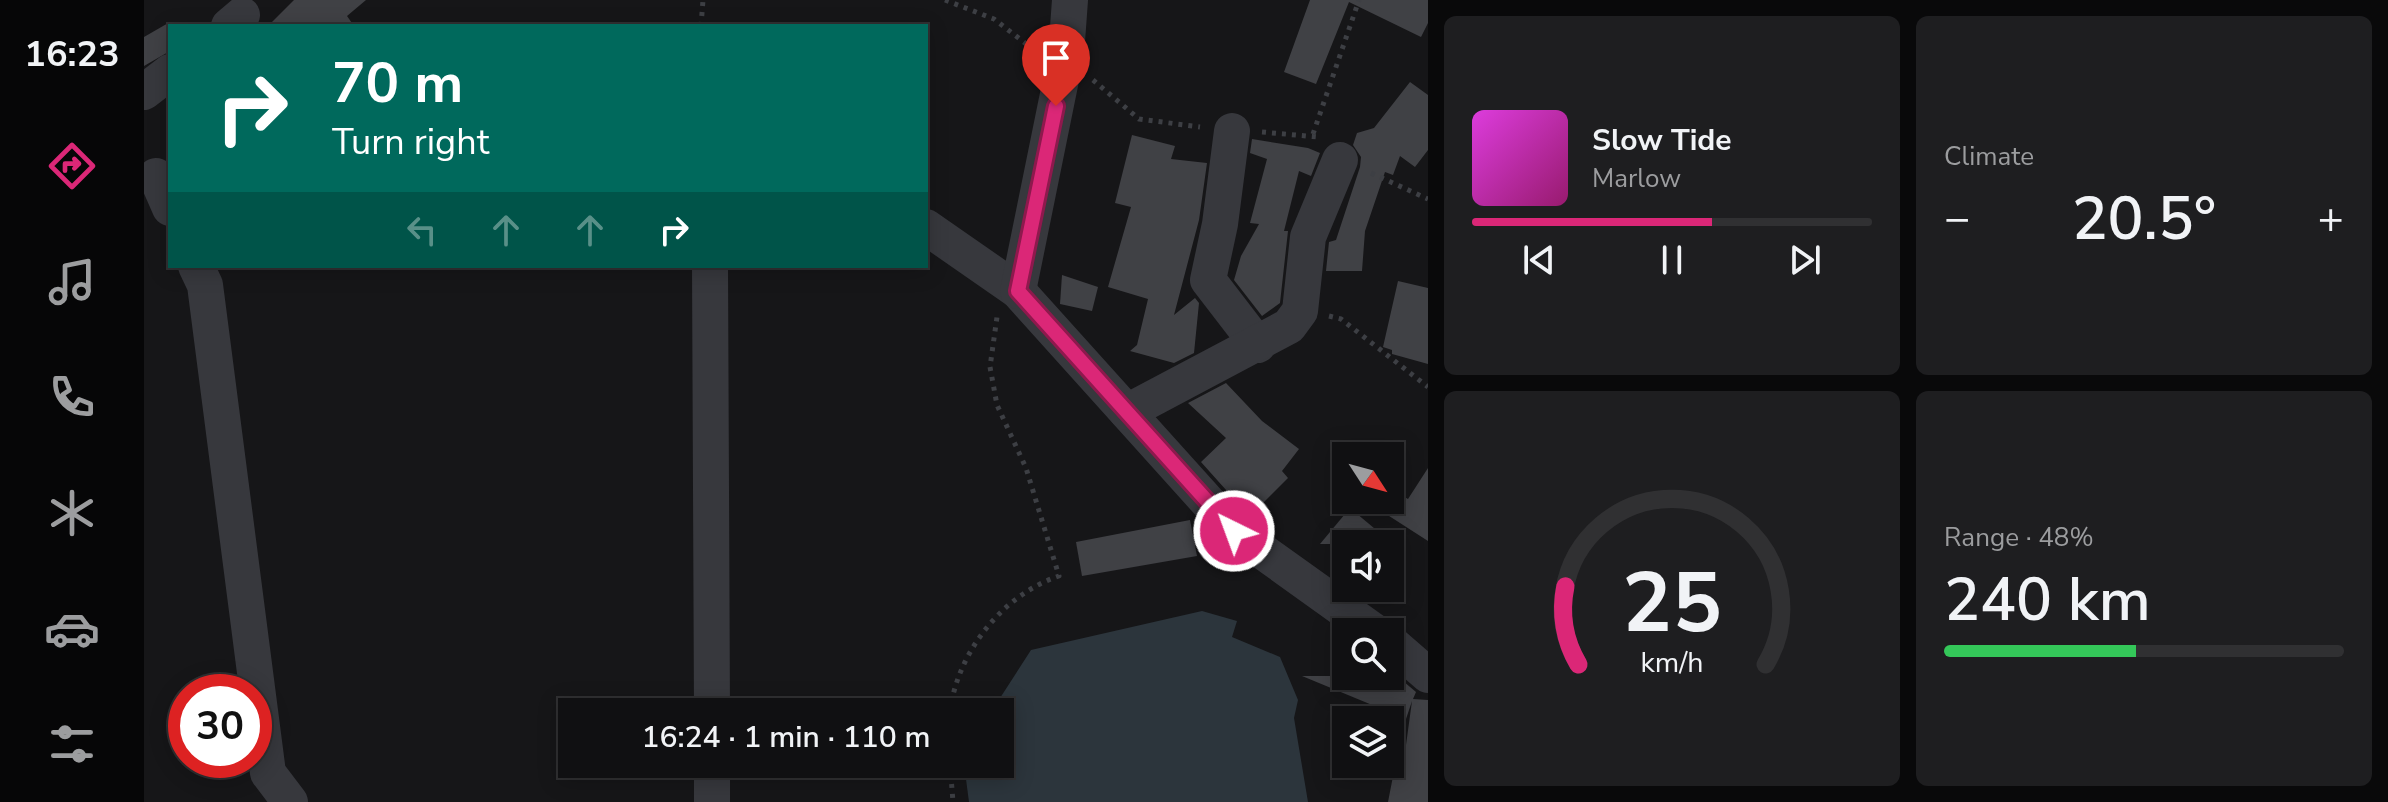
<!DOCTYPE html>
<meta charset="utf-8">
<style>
:root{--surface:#101012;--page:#1e1e20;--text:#f1f3f6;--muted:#9c9d9f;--line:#303032;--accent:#db2777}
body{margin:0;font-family:"Nunito Sans",sans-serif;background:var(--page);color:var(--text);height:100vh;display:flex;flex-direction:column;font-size:30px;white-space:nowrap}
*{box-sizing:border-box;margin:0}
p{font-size:26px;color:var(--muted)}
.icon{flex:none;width:44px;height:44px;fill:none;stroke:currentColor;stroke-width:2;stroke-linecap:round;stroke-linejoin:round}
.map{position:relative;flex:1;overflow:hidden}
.details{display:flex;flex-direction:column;gap:16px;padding:16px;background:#09090a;width:960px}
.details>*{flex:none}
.hud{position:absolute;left:24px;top:24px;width:760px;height:244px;border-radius:0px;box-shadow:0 4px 20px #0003,0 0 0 2px var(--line);background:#00695c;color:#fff;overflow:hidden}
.needle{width:52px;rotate:126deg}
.controls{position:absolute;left:1188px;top:442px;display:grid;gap:16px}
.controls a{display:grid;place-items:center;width:72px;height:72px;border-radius:0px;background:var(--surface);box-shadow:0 4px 20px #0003,0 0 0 2px var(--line);font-size:40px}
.speed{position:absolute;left:24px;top:674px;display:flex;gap:16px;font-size:40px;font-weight:700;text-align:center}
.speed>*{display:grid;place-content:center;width:104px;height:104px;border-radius:50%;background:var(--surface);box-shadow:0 4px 20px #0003,0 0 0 2px var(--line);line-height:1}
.speed .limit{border:12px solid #d22;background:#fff;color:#111}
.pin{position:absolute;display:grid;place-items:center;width:68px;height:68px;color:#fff;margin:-82px -34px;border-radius:50% 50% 50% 0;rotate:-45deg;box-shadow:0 0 8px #0007}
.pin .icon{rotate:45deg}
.me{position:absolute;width:88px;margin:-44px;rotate:318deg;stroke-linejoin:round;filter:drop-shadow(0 0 6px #0008)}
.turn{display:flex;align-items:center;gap:28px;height:168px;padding:0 32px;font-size:36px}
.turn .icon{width:104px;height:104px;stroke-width:2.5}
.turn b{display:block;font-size:56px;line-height:68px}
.lanes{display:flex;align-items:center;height:76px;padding:0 32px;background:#0003;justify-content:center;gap:40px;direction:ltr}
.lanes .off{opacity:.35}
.big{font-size:60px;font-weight:600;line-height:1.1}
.details .tile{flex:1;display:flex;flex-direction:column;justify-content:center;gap:12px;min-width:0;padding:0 28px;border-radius:12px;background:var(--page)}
.details .dial{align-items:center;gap:0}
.dial svg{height:208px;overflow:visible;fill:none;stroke:var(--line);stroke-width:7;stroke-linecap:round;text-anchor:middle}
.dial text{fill:var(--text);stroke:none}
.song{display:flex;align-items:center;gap:24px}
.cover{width:96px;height:96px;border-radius:12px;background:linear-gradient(135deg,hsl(300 70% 55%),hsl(320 70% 35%))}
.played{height:8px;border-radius:4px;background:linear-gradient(90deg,var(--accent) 60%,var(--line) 60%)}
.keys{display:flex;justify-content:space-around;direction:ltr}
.heat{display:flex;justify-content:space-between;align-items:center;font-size:44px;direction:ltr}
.charge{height:12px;border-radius:6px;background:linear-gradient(90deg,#34c759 48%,var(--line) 0)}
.details .tiles{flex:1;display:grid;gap:16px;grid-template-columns:repeat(2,1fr)}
.trip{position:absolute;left:414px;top:698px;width:456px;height:80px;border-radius:0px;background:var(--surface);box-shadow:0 4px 20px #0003,0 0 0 2px var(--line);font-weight:600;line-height:80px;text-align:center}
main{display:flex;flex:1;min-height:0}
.tab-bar{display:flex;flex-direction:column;width:144px;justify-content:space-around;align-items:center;background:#060607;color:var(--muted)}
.tab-bar .icon{width:56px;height:56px}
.tab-bar .selected{color:var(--accent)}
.tab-bar b{font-size:36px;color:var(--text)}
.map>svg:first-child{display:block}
</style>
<main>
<nav class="tab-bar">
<b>16:23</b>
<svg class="icon selected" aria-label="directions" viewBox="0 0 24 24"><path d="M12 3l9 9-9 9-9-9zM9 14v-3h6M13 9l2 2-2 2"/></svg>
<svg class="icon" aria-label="music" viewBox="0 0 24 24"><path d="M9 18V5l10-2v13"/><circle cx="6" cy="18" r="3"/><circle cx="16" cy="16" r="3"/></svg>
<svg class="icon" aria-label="phone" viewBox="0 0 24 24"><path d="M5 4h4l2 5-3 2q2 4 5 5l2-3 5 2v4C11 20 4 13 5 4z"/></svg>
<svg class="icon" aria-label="climate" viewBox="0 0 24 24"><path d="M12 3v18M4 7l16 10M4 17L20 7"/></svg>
<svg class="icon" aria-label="car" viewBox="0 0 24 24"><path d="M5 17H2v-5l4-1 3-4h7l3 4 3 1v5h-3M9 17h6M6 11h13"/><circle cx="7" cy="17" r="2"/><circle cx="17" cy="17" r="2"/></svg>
<svg class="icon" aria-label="filters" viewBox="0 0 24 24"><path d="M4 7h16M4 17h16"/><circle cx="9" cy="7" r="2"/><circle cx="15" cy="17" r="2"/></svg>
</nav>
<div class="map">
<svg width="1284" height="802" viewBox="0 0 1284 802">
<rect width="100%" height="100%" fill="#161618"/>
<polygon fill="#2c353c" points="1058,611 1093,621 1088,637 1136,657 1154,700 1150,718 1164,802 825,802 820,764 856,764 856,712 847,712 887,650"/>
<g fill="#404145">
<polygon points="150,0 222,0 203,16 210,26 124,26"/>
<polygon points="1166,0 1284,0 1284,23 1277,37 1205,2 1172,84 1140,72"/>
<polygon points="26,22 26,51 0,66 0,37"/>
<polygon points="1266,82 1284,95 1284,150 1271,167 1256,156 1249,175 1241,172 1221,231 1218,271 1182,271 1185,242 1192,240 1216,167 1217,157 1209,145 1213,133 1230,128"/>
<polygon points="988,135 1031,146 1027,159 1063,163 1055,220 1030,315 1051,298 1055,303 1050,353 1030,363 986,351 993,345 1004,299 964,287 987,207 971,203"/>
<polygon points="1108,139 1164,148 1176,153 1167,176 1155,171 1140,231 1144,231 1136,303 1118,316 1090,280 1097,256 1115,224 1106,223 1123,159 1106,153"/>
<polygon points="918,275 954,287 948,311 916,304"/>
<polygon points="1254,281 1284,288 1284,364 1248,354 1248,350 1239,347"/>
<polygon points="1082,383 1118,421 1155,449 1138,471 1144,478 1109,513 1091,500 1057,462 1082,438 1044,403"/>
<polygon points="1284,468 1284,541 1242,514 1255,494 1264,499"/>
<polygon points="1206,508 1249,544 1176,544"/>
<polygon points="1046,520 1053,556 938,576 932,542"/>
<polygon points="1158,676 1253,676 1272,692 1269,699 1284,700 1284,802 1244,802 1251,766 1259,767 1268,701 1262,719"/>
</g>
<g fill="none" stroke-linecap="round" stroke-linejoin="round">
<g stroke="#3d3f44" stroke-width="5" stroke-dasharray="4 6" stroke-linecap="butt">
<polyline points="801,0 850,19 890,50"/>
<polyline points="557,26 559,0"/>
<polyline points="949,80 995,119 1056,127"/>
<polyline points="1118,132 1174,137"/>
<polyline points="1169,134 1215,0"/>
<polyline points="1227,173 1284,199"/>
<polyline points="1185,316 1197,319 1284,387"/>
<path d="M806 712C813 653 858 595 915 576L882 468 853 405 846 367 853 317"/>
<polyline points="806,764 809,802"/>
</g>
<g stroke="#37383d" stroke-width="36">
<polyline points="85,26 98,15"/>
<polyline points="0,92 26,72"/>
<polyline points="1088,131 1076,224 1064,280 1114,345"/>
<polyline points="12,176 26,208"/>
<polyline points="782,227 874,291 1090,531 1231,632"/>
<polyline points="52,266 61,285 124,773 146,802"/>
<polyline points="566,266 568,712"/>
<polyline points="874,291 922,55 926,0"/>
<polyline points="983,412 1145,326 1156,311 1164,237 1196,160"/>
<polyline points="1246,642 1284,675"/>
<polyline points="568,802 568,764"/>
</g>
</g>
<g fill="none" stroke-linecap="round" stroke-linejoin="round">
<defs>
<polyline id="route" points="912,106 874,291 1090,531"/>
</defs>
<use href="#route" stroke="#8e194d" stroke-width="20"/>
<use href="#route" stroke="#db2777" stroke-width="14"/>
</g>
</svg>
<div class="controls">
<a><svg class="needle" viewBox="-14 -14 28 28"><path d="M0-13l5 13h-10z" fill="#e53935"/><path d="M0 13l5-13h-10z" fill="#9c9d9f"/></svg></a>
<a><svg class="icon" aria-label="sound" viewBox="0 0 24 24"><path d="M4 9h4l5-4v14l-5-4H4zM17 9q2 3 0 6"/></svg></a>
<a><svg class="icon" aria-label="search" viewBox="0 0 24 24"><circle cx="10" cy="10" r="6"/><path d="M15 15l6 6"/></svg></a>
<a><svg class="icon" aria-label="layers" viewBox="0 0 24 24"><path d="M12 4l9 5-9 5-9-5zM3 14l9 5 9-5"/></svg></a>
</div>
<div class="speed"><div class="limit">30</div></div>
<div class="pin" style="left:912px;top:106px;background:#d93025"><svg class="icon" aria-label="arrive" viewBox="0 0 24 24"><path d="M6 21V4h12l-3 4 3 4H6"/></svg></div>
<svg class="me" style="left:1090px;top:531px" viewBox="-20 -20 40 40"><circle r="17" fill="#db2777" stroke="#fff" stroke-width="3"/><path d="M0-11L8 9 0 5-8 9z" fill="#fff"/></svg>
<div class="trip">16:24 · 1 min · 110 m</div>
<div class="hud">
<div class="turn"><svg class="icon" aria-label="right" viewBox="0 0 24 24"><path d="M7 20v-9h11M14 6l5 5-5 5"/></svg><div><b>70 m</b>Turn right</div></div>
<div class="lanes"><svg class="icon off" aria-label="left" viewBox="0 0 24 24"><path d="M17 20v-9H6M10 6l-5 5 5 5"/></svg><svg class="icon off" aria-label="ahead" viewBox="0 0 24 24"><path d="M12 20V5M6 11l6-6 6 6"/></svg><svg class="icon off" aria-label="ahead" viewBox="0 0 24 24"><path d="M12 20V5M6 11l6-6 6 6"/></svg><svg class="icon" aria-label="right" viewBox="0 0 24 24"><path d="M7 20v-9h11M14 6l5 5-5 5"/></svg></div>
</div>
</div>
<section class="details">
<div class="tiles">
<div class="tile">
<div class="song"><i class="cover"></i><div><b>Slow Tide</b><p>Marlow</p></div></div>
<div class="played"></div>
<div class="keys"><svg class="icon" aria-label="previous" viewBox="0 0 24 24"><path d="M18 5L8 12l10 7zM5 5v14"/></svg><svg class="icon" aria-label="pause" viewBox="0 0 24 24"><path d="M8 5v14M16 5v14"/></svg><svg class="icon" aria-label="next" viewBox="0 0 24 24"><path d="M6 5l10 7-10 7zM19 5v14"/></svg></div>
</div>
<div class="tile"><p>Climate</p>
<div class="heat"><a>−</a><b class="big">20.5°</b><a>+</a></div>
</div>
<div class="tile dial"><svg viewBox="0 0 100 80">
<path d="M14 69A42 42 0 1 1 86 69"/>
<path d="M14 69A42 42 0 0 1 9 39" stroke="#db2777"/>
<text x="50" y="56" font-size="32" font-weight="700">25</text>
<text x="50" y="72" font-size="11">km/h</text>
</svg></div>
<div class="tile"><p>Range · 48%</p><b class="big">240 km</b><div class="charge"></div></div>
</div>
</section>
</main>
